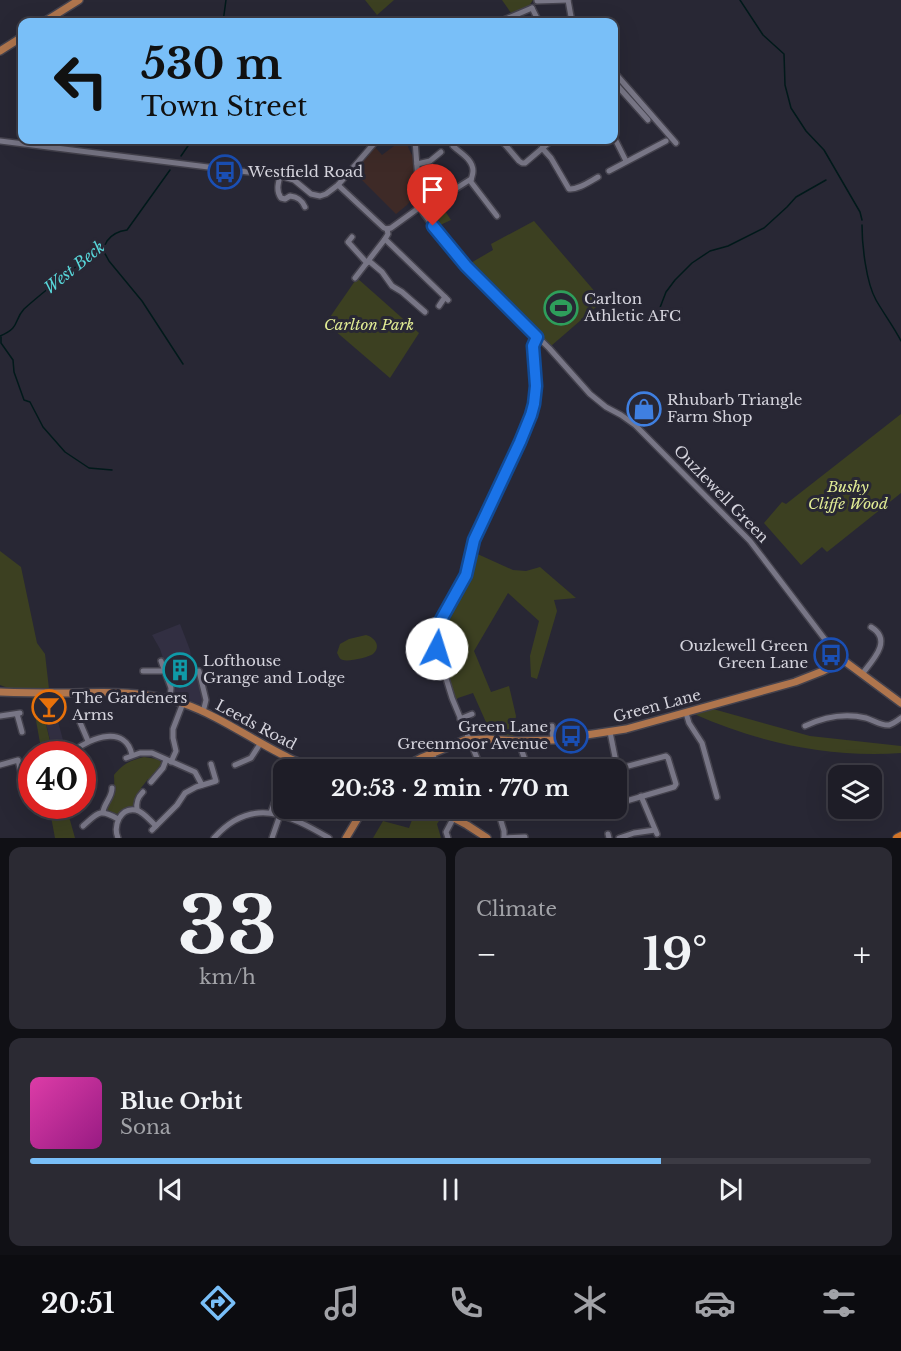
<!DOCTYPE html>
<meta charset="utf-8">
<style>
:root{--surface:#1e1d27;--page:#2b2a33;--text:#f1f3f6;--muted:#a1a2a7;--line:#3c3b44;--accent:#79bff8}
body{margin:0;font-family:"Libre Baskerville",serif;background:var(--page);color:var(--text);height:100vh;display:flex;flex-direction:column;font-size:22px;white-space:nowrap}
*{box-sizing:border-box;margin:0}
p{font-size:20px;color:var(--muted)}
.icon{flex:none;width:33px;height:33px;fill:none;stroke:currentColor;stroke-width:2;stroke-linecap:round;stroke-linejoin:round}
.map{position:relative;height:838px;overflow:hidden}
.side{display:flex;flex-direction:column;gap:9px;padding:9px;background:#101015;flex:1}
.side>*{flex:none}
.hud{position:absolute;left:18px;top:18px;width:600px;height:126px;border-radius:12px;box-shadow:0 6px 24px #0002,0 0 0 2px var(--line);background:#79bff8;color:#111;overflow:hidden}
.fabs{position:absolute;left:828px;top:765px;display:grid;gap:12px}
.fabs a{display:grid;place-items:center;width:54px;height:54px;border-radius:12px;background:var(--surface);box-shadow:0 6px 24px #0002,0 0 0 2px var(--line);font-size:30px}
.speed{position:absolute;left:18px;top:741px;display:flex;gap:12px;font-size:30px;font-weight:700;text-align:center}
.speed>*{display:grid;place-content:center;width:78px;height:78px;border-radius:50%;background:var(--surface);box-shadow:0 6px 24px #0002,0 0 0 2px var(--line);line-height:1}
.speed .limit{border:9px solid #d22;background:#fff;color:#111}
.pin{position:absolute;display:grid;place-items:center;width:51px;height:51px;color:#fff;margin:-62px -26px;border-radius:50% 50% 50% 0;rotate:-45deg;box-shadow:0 0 6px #0007}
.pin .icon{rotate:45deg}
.me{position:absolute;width:66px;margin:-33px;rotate:5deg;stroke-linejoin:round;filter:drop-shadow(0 0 4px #0008)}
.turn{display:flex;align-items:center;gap:21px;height:126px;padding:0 24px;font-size:27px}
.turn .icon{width:78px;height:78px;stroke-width:2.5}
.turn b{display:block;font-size:42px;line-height:51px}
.big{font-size:45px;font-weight:700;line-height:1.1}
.side .widget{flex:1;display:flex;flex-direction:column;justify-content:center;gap:9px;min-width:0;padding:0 21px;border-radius:12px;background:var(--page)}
.side .dial{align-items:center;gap:0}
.dial b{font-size:78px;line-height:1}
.song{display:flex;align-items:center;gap:18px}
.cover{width:72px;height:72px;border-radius:9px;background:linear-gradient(135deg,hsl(320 70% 55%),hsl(310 70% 35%))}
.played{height:6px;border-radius:3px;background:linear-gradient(90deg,var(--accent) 75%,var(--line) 75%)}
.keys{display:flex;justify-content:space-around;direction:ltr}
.heat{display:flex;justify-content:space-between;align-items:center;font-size:33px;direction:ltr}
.side .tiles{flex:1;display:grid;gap:9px;grid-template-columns:1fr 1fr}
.widget:last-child{grid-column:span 2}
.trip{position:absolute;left:273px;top:759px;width:354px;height:60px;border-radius:12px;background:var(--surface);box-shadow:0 6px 24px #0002,0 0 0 2px var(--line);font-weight:700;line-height:60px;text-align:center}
.dock{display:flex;height:96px;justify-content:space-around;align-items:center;background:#0c0c10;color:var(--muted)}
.dock .icon{width:42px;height:42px}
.dock .selected{color:var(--accent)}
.dock b{font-size:27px;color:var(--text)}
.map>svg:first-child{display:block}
</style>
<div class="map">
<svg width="901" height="838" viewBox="0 0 901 838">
<rect width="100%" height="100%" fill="#282734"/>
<g fill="#322f42">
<polygon points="180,624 190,650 192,664 198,673 198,679 204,701 202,705 175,695 160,649 152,635"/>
<polygon points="40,699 66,699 68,710 56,714 63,740 51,744"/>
</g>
<polygon fill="#3e2a27" points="402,140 408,140 408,147 413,157 414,166 415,188 412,199 407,205 396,214 353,171 375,147 382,155"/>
<g fill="#3c4021">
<polygon points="365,0 394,0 377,15"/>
<polygon points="502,0 533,0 529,6 511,13"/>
<polygon points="439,202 451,220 438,226 428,212 429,209"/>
<polygon points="534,221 603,301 551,346 469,264 493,250 491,244"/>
<polygon points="357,278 419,333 390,378 326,323"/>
<polygon points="901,414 901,493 827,552 822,547 801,565 764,523 782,502 786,504"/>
<polygon points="0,551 21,567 37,643 45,654 49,689 8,688 0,685"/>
<path d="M473 552 513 570 526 571 540 567 576 598 554 600 557 611 537 679 531 677 530 656 539 621 508 593 474 651 491 692 509 686 516 716 513 737 488 736 489 729 473 693 458 698 456 700 437 639C437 619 458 598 466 580 471 572 471 561 473 552Z"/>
<path d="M366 635C374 637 382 646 373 654 369 657 349 662 343 660 339 659 339 656 337 653L340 644 349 639Z"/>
<polygon points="829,648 838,660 823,668 816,659"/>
<polygon points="32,698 40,699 53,754 42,754"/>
<path d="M713 709 810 736 901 746V753C830 758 759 743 694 714Z"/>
<path d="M144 757 157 759 163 763 161 769 152 779H148L141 788V790L135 797V808L125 809 117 814 105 809C114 794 115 793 114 775 124 763 129 761 144 757Z"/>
<polygon points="49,806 66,806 75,838 55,838"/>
<polygon points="416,809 439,821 437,824 441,838 373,838 383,821 409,828"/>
</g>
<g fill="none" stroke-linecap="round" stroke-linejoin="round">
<g stroke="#01191a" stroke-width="1.5">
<polyline points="740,0 763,35 784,54 785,85 791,108 806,131 824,150 860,212 862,220"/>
<polyline points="223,22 226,0"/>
<polyline points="181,156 192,140"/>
<path d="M862 225C862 245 866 282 876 300 884 314 894 327 901 341"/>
<polyline points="103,250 109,261 142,301 183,364"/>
<polyline points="656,318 666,292 675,280 692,263 710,251 728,246 764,228 787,207 796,197 826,180"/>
<path d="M0 336C21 327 13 321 24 309 44 291 65 275 86 259 91 255 98 253 102 249 105 246 106 243 107 241 112 234 119 231 127 230L170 170"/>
<polyline points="1,337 1,343 13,360 14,372 24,400 30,402 43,427 65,452 89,468 112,470"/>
</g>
<defs>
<g id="minor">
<polyline points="568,0 572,22"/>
<polyline points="537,1 568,0"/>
<polyline points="532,8 539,22"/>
<polyline points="499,22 532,8"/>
<polyline points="614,72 676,143"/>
<polyline points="614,82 648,120"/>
<polyline points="614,137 626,161"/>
<polyline points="415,140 420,207 424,214 433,226 466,266 549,348 590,394 606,407 621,415 635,425 644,434 750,541 830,646 843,660"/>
<path d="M452 140 453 146C460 153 473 159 473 171 473 175 471 178 471 182L497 216"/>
<polyline points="501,140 519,161 522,163 525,163 552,140"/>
<polyline points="0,141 280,176 294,180 311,194 320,196 326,194 338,185 377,140"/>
<path d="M542 148 551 158 569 189C578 190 589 182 598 177"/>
<polyline points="417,164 430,161 441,152"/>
<polyline points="609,171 666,141"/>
<path d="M280 176C278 184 276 191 281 198L285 199 290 196C298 197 302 200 305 207"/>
<polyline points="338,185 384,228 387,229"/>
<polyline points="422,210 471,179"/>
<polyline points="387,229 391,228 420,207"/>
<polyline points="352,237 348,242 367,263"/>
<polyline points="385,239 448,300"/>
<polyline points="369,261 382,272 392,286 402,292 425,312"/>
<polyline points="355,278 385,239 388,234 387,229"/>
<polyline points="439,306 445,297"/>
<polyline points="161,661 171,688 170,699"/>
<polyline points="143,671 164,671"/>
<polyline points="199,671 206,700 203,712"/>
<path d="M862 674C873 660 893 640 871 627"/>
<polyline points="686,713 689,723 702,743 717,797"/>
<polyline points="17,714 22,732"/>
<polyline points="0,716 20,713"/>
<polyline points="86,717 79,720 88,741"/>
<polyline points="460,719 472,714"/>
<polyline points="552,726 553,740"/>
<path d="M805 726C824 717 845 713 866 718 873 720 882 726 889 725 893 724 897 721 901 718"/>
<polyline points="610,732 624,802"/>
<polyline points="518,741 529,770"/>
<polyline points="432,753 439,770"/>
<path d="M74 754V751C91 737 126 725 132 755"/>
<polyline points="126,758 140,753 152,753 195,772 202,785"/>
<polyline points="171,762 176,751 173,738 173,729 183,703"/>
<polyline points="0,765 18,760 25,789"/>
<polyline points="235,765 251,758 260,744"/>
<polyline points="82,767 87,772 82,776"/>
<polyline points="286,770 290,759"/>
<polyline points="482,770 452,698 437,649 435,635 440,620 466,575 474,540 520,442 530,415 534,404 536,386 533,346 538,337"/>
<polyline points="151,782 163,768 166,760"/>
<polyline points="641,796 657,834"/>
<polyline points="616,804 674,787 676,784 668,758 666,756 617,769"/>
<polyline points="497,808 504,831 504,838"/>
<path d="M542 808 547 814C566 814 585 814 602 808"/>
<path d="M137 810C136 803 137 798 143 792"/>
<path d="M103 812C104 803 112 798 112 788"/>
<polyline points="271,812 284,777"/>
<path d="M83 826C98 813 99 808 118 819"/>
<polyline points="152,830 177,805 185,793 196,787 216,781 211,764"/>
<polyline points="608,834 609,838"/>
<path d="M118 838C113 826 120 807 136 810 144 812 150 821 156 826"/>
<path d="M214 838C251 796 288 814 329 838"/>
<polyline points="272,838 280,815"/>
<polyline points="448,838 446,832 454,817"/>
<polyline points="504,838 525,837"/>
<polyline points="619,838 634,833 655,830"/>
</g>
<g id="major">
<polyline points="44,22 79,0"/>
<polyline points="0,51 22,37"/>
<path d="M0 692C24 693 49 693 73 693 110 692 146 691 182 703 220 716 252 740 287 757 298 763 310 766 322 770"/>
<polyline points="398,770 421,758 465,740 487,739 518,741 553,740 626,729 795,682 823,671 843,660 901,703"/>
<polyline points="435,808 467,825 487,838"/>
<polyline points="346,838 364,808"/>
</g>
<polyline id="highway" points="897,838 901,836"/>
</defs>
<use href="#minor" stroke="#44424d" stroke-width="8"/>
<use href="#major" stroke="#44424d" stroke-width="10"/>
<use href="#highway" stroke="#44424d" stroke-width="10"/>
<use href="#minor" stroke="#787686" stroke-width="5"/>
<use href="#major" stroke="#af754d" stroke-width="7"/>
<use href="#highway" stroke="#d37427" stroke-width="8"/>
</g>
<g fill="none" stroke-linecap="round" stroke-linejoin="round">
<defs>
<polyline id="route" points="433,226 466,266 537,337 533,346 536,386 534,404 531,415 520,442 474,540 466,575 437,627 435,635 437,649"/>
</defs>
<use href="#route" stroke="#114b97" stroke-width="15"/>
<use href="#route" stroke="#1a73e8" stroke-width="10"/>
</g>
<defs>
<symbol id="bus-ring" viewBox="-11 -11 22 22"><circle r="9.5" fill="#282734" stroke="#1a4fb4" stroke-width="1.5"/><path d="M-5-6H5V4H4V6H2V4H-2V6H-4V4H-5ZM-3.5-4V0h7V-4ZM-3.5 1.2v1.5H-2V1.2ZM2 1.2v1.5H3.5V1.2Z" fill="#1a4fb4"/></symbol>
<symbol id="stadium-ring" viewBox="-11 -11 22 22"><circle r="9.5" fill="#282734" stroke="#2e9e5b" stroke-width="1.5"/><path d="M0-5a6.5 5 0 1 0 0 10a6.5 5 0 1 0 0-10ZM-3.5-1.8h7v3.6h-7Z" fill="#2e9e5b"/></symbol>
<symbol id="shop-ring" viewBox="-11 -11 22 22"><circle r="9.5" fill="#282734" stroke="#3f7fe0" stroke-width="1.5"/><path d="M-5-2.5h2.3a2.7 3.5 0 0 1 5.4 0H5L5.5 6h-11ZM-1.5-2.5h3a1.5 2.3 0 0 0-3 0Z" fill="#3f7fe0"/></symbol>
<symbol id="building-ring" viewBox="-11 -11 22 22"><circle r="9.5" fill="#282734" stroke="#0f9aa8" stroke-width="1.5"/><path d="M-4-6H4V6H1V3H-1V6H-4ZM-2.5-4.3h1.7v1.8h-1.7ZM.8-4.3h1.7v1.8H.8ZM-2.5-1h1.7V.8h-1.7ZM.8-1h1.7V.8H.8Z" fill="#0f9aa8"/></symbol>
<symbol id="bar-ring" viewBox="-11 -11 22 22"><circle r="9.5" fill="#282734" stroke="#e8710a" stroke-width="1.5"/><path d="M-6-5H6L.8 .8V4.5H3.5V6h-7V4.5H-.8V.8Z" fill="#e8710a"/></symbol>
</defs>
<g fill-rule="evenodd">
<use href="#bus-ring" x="206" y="153" width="38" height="38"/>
<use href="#stadium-ring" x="542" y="289" width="38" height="38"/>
<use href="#shop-ring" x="625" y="390" width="38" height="38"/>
<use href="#bus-ring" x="812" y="636" width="38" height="38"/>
<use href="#building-ring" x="161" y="651" width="38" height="38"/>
<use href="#bar-ring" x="30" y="688" width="38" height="38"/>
<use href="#bus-ring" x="552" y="717" width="38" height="38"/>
</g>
<g text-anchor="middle" stroke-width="6" stroke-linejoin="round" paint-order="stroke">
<g font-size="15" fill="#d5d4dd" stroke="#282734" text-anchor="start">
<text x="248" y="177">Westfield Road</text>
<text x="584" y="304">Carlton<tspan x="584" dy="17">Athletic AFC</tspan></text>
<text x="667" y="405">Rhubarb Triangle<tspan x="667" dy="17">Farm Shop</tspan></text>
<text x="808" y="651" text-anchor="end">Ouzlewell Green<tspan x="808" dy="17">Green Lane</tspan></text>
<text x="203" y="666">Lofthouse<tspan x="203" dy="17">Grange and Lodge</tspan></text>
<text x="72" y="703">The Gardeners<tspan x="72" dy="17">Arms</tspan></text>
<text x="548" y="732" text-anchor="end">Green Lane<tspan x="548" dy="17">Greenmoor Avenue</tspan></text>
</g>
<g font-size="15" font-style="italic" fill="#e0eb94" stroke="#282734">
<text x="369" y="330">Carlton Park</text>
<text x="848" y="492">Bushy<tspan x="848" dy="17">Cliffe Wood</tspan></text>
</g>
<g font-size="15" fill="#d5d4dd" stroke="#282734">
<text transform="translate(721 494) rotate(46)" y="5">Ouzlewell Green</text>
<text transform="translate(657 706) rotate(-15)" y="5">Green Lane</text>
<text transform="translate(256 725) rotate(28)" y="5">Leeds Road</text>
</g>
<g font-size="16" font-style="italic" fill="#58d6d9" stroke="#282734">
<text transform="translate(74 267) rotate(-39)" y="6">West Beck</text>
</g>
</g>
</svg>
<div class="fabs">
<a><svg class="icon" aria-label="layers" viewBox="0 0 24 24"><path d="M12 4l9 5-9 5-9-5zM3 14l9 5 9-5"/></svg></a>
</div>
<div class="speed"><div class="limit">40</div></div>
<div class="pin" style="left:433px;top:226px;background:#d93025"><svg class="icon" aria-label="arrive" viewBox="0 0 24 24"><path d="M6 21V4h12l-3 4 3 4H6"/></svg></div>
<svg class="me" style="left:437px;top:649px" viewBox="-20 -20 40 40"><circle r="19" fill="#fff"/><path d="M0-13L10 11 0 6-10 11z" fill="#1a73e8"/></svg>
<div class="trip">20:53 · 2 min · 770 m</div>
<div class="hud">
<div class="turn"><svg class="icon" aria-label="left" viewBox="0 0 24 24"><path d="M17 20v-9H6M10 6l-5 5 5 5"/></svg><div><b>530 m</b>Town Street</div></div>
</div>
</div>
<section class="side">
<div class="tiles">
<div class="widget dial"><b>33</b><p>km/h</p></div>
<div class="widget"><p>Climate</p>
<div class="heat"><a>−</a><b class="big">19°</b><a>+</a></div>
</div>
<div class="widget">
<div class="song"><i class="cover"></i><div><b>Blue Orbit</b><p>Sona</p></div></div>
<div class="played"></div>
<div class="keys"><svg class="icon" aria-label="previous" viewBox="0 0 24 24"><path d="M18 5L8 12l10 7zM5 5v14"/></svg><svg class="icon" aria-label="pause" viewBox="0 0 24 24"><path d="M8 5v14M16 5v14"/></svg><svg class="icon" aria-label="next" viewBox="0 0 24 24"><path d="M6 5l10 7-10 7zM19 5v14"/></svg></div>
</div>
</div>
</section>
<nav class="dock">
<b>20:51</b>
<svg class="icon selected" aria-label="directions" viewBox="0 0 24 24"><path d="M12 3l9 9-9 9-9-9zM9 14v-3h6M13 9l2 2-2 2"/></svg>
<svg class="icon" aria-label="music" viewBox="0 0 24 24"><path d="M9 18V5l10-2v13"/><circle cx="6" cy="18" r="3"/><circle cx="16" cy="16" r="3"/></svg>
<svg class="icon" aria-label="phone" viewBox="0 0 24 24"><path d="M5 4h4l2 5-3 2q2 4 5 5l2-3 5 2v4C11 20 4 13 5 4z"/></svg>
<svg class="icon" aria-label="climate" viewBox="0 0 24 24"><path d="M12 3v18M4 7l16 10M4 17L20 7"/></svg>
<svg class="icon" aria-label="car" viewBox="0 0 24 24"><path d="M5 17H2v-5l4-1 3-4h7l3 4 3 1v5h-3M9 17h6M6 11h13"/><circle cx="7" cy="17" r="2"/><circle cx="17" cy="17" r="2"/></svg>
<svg class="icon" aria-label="filters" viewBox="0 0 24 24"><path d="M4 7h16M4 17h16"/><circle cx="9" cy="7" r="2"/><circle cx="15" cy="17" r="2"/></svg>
</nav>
